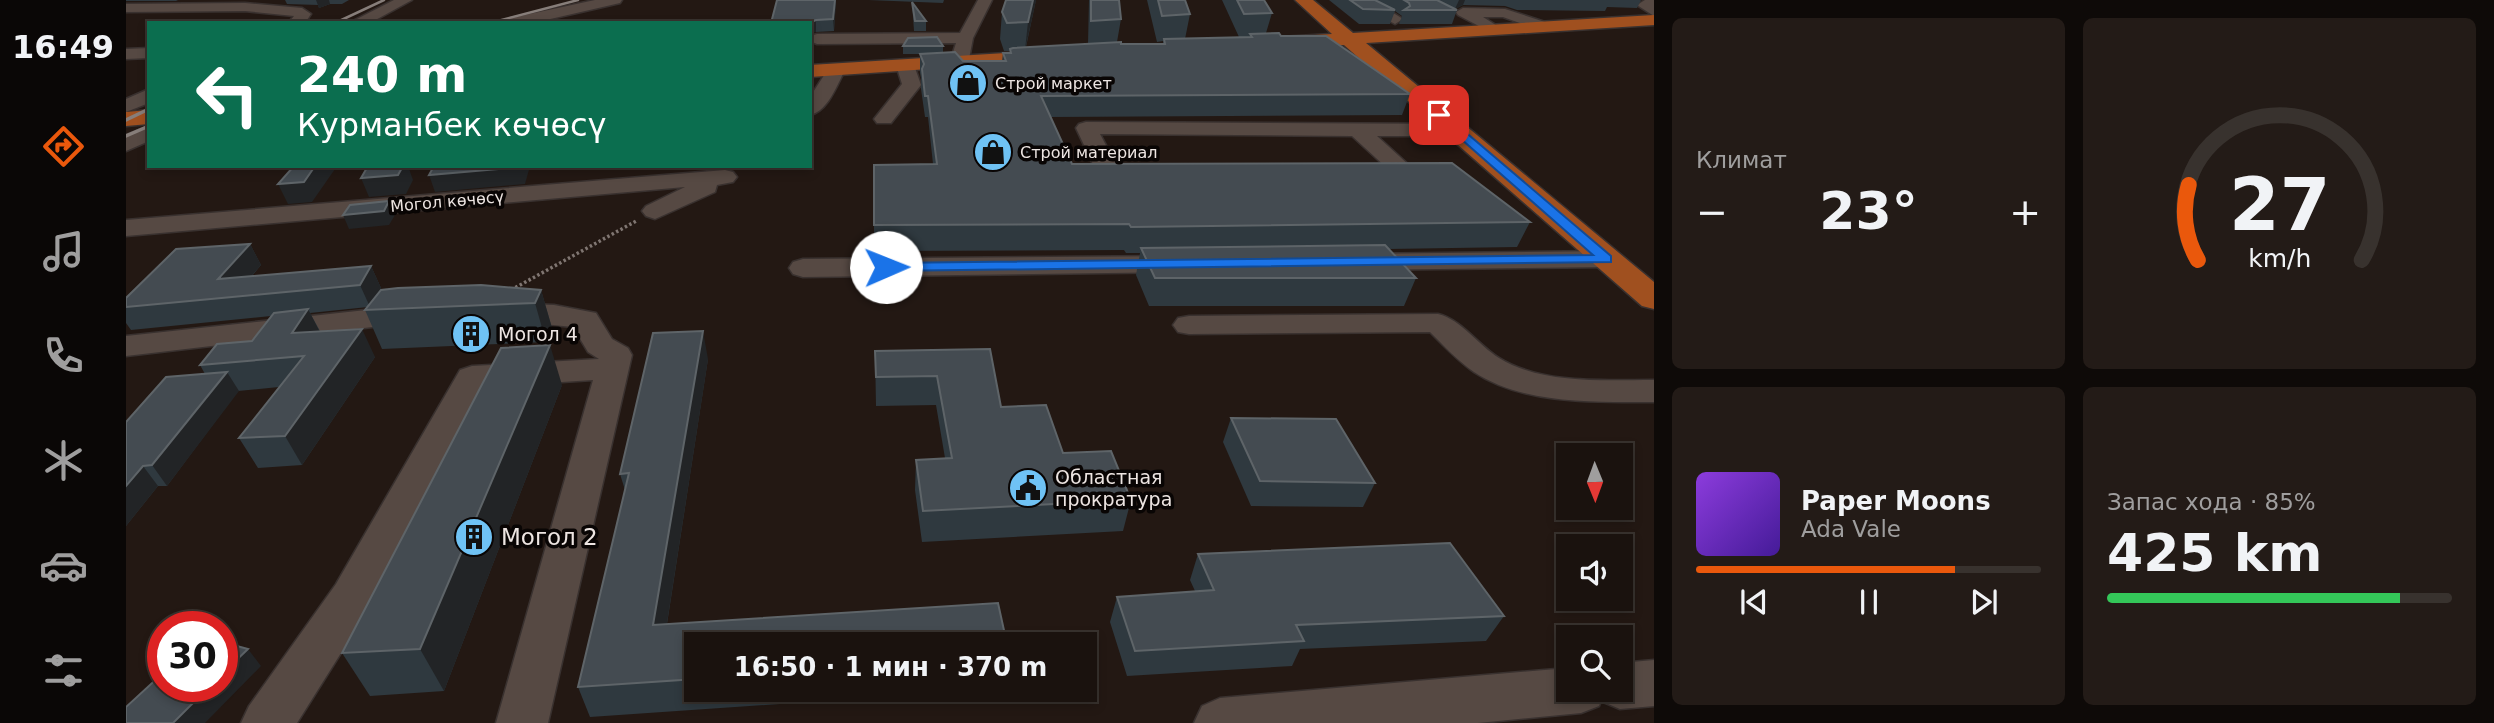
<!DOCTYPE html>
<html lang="ru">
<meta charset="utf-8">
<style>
:root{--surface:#1a120e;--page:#231b17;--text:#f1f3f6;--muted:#9f9e9e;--line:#38322e;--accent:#ea580c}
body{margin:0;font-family:"DejaVu Sans",sans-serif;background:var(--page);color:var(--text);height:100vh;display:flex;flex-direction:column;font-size:26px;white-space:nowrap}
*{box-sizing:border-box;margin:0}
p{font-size:23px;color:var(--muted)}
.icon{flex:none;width:38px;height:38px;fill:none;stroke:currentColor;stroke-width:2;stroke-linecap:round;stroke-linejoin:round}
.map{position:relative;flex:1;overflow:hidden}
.panel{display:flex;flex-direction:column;gap:18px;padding:18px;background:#0e0a08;width:840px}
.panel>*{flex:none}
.banner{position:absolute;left:21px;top:21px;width:665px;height:147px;border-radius:0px;box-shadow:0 4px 10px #0003,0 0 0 2px var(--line);background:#0b6e4f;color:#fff;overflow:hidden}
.needle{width:46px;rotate:179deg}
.buttons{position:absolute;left:1430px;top:443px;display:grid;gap:14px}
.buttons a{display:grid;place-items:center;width:77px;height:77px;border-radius:0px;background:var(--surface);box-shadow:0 4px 10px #0003,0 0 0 2px var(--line);font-size:35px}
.speed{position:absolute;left:21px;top:611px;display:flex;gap:14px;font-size:35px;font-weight:700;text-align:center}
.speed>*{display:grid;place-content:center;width:91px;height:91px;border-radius:50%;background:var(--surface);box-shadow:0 4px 10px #0003,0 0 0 2px var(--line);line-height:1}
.speed .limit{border:10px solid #d22;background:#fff;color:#111}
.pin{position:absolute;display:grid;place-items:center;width:60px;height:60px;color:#fff;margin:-30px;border-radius:14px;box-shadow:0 4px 10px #0006}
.me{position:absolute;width:77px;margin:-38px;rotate:89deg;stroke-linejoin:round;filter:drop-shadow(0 0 5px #0008)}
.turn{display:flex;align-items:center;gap:24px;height:147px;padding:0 35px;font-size:32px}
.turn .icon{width:91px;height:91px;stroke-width:2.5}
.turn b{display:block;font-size:49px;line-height:60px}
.big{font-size:52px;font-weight:700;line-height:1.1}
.panel .card{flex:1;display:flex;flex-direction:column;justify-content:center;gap:10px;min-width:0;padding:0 24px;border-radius:10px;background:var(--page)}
.panel .dial{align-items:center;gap:0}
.dial svg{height:182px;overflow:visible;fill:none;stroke:var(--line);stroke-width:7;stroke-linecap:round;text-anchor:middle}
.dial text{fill:var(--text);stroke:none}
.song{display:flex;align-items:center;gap:21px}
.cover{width:84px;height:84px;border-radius:10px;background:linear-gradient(135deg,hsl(270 70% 55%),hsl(260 70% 35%))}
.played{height:7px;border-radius:4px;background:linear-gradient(90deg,var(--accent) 75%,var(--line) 75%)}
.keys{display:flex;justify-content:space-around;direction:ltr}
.heat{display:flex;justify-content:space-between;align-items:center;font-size:38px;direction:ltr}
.charge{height:10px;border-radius:5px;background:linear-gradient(90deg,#34c759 85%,var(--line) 0)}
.panel .tiles{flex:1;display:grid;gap:18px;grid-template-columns:repeat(2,1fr)}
.trip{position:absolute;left:558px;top:632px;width:413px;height:70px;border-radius:0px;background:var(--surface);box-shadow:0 4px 10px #0003,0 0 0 2px var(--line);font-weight:700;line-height:70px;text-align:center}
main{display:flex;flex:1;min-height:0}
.menu{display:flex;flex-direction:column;width:126px;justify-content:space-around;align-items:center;background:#0a0706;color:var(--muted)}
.menu .icon{width:49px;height:49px}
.menu .active{color:var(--accent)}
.menu b{font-size:32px;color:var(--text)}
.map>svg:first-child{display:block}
</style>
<main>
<nav class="menu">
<b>16:49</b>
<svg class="icon active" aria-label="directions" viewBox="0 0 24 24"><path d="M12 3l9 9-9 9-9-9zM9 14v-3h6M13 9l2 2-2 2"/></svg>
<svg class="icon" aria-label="music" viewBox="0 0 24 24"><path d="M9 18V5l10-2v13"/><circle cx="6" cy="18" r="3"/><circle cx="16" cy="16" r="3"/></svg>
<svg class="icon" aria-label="phone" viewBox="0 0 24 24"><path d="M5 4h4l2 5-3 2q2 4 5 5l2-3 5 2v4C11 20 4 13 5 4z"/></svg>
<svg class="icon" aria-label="climate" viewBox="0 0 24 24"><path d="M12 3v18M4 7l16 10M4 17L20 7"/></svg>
<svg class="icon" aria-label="car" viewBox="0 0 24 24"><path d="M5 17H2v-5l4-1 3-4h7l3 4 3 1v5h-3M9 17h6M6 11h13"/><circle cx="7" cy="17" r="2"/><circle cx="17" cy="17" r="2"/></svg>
<svg class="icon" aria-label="filters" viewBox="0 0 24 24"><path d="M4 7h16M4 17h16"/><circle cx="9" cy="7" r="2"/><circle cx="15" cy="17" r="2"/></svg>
</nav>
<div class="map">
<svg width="1528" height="723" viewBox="0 0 1528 723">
<rect width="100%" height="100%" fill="#231813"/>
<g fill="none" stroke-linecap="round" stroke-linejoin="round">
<defs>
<g id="minor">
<polygon points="268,0 286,0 244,23 223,23"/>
<polygon points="469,0 496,0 494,3 407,23 377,23 385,18"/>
<polygon points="852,0 866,0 847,38 843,59 834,64 825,59 830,43 691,44 684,41 685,36 691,34 834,33"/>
<polygon points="1209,0 1251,3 1277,19 1269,24 1241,9 1211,3"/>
<polygon points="1519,0 1528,0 1528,16 1511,5"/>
<polygon points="119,3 176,8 185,14 179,23 162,23 168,16 119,11 0,12 0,4"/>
<polygon points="1337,8 1379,9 1422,23 1424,26 1416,31 1377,17 1357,17 1376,29 1368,34 1332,15 1330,12"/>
<polygon points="23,48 23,58 0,59 0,49"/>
<polygon points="779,60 788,65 795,85 765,123 751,123 748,119 776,84 770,65"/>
<path d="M710 65 719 70C711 85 702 111 684 115V97L704 66Z"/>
<polygon points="23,89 23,103 0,112 0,99"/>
<path d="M960 122 1331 124 1338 126 1342 130 1338 134 1331 136H1251L1295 176 1291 181H1250L1246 176 1250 171 1262 169 1226 136 974 134 993 170 1023 172 1027 177 1023 182C1009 186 991 186 977 182L973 177 950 128 953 124Z"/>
<polygon points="23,126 23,141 0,151 0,135"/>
<polygon points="599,170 607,172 611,177 607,182 591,185 589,192 529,219 520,216 516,211 520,206 559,187 0,236 0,220"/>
<polygon points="1480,251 1490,253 1494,259 1490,265 1480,267 1230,270 1220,268 1216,262 1220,256 1230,254"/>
<polygon points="1057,256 1067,258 1071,264 1067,270 1057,272 677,277 667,274 663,268 667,262 677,259"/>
<polygon points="378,303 428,305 470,313 486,339 502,348 506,355 422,723 370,723 467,380 358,387 242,610 171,723 115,723 123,706 210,584 334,370 346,366 473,359 462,352 447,327 367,319 363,312 367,305"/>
<polygon points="286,305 297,307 301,314 297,321 0,356 0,336"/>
<path d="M1312 314C1336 320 1352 345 1373 358 1417 385 1479 380 1528 380V402C1471 402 1398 405 1348 372 1332 361 1318 346 1304 332L1063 334 1052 332 1047 325 1052 318 1063 316Z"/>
<polygon points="1528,660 1528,706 1494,709 1475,701 1473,706 1455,713 1352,723 1068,723 1076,706 1094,698 1442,668 1442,690 1494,690 1494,663"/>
</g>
<g id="major">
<polygon points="1169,0 1187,0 1227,33 1528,15 1528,25 1240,43 1528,282 1528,309 1516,306 1218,45 1147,47 1144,43 1147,39 1154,37 1206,34"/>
<polygon points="930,50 937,52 940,56 937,60 684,77 684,65"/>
<polygon points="23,110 23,124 0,126 0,112"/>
</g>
</defs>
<use href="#minor" stroke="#39312f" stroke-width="3"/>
<use href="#major" stroke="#39312f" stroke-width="3"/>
<polyline stroke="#7f7571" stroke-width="3.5" stroke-dasharray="2.5 2.5" stroke-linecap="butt" points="385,290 512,220"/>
<use href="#minor" fill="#564943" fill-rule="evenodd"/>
<use href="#major" fill="#a0501f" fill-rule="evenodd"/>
<g stroke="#877e7a" stroke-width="2.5">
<polyline points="209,23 258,0"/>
<polyline points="364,23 452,0"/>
</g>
<g stroke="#877e7a" stroke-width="3.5">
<polyline points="0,120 23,109"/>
<polyline points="0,136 23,126"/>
</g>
</g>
<g fill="#2f393f">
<polygon points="0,0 52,0 50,1 0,1"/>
<polygon points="159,0 223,0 216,4 204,4 193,8 192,5 161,4"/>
<polygon points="651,0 710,0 708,31 690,32 684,23"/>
<polygon points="742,0 818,0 817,3"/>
<polygon points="880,0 910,0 900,47 962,44 963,0 993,0 995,19 991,42 995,44 1037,44 1037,41 1031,42 1021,0 1059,0 1064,14 1059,39 1124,37 1113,37 1096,0 1138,0 1146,13 1140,33 1155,36 1284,94 1276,115 925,117 946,164 1404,222 1391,247 1262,249 1290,278 1278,306 1023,306 1010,275 1014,253 1000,253 998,250 748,251 748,225 807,164 802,117 799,117 795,89 795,78 794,73 794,54 777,54 777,46 817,46 817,52 837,61 876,61 877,53 883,53 884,51 878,51 874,39 876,12"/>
<polygon points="1203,0 1515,0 1511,8 1481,7 1479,11 1391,10 1379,6 1337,5 1329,9 1331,10 1326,24 1273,24 1276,16 1269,11 1264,24 1233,24"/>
<polygon points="786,2 800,21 800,31 788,31"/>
<polygon points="124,244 135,265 126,276 245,266 255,288 249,297 415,290 426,328 420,342 256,349 239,310 242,307 184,313 194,331 249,357 176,465 132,468 113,438 153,387 112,391 41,486 32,486 0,526 0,422 79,374 74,365 126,341 145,316 5,330 0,323 0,298"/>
<polygon points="864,349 875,407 937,453 1005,500 997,531 796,542 789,490 790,460 819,458 810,405 750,406 749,351"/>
<polygon points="582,359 541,624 570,644 570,690 856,690 464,717 452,687 499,490 494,474"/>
<polygon points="436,385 318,691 244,696 216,653"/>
<polygon points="1105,418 1249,483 1237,507 1125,506 1097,442"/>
<polygon points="1072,554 1378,616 1360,641 1174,649 1166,666 1001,676 984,622 991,597 1069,591 1064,580"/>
</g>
<g fill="#222426">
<polygon points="190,0 203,0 204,4 193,8"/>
<polygon points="709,0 710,0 708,31 707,19"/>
<polygon points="907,0 910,0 899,50 902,22"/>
<polygon points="1333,0 1339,0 1337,5 1329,9"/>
<polygon points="690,20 690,32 684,33 684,23 683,23"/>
<polygon points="189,166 207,166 209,169 186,202 162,204 152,184"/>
<polygon points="277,166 282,166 287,180 280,194 243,197 235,178"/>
<polygon points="394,166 404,166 399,184 309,192 303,175"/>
<polygon points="263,201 269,215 263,225 223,229 217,215"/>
<polygon points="124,244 135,265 108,296 92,279"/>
<polygon points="245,266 255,288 244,307 234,285"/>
<polygon points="415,290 426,328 420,342 409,303"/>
<polygon points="182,309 196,336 166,333"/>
<polygon points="236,329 249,357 176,465 159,436"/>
<polygon points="577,331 582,359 536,655 527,625"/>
<polygon points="424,345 436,385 318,691 294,649"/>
<polygon points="101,372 113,391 41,486 26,465"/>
<polygon points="17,466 32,486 0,526 0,486"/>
<polygon points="122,649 135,666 79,723 47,723 84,686 96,686 96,674"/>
</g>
<g fill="#444b51" stroke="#5e6468" stroke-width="2">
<polygon points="651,0 709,0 707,19 690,20 683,23 645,23"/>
<polygon points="880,0 907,0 902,22 881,23 876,12"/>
<polygon points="965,0 993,0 995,19 965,21"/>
<polygon points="1032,0 1059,0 1064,14 1036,16"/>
<polygon points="1111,0 1138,0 1146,13 1118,14"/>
<polygon points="1224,0 1249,0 1269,10 1237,9"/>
<polygon points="1278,0 1311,0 1331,10 1278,10 1284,6 1283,3"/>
<polygon points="786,2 800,21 789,21"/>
<polygon points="1153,33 1155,36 1200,36 1284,94 915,96 946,164 1326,163 1404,222 1005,227 1003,224 748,225 748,165 811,164 802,96 799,96 796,69 798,64 794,54 829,52 837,61 880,61 877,53 885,53 884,49 887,48 995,42 995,44 1039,44 1038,39 1126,37 1124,34"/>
<polygon points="811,37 817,46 777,46 782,38"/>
<polygon points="168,166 189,166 178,182 152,184"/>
<polygon points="242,166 277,166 272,175 235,178"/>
<polygon points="308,166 394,166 394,167 303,175"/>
<polygon points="263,201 258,211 217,215 224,205"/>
<polygon points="124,244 92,279 245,266 234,285 0,307 0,298 50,249"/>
<polygon points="1259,245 1290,278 1029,278 1015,248"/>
<polygon points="355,285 415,290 409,303 239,310 255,290 272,288"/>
<polygon points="182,309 166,333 236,329 159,436 113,438 178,356 74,365 91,344 126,341 148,313"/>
<polygon points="577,331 527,625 872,603 881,644 570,644 570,679 452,687 503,473 494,474 527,333"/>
<polygon points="424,345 294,649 216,653 375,348"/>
<polygon points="864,349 875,407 920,405 937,453 985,451 1005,500 797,511 790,460 826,458 811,376 750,377 749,351"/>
<polygon points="101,372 26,465 17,466 0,486 0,422 40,377"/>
<polygon points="1105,418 1210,419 1249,483 1134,481"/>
<polygon points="1324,543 1378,616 1170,625 1178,641 1009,651 991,597 1088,590 1072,554"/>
<polygon points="96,642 122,649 96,674"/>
<polygon points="37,673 37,686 84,686 47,723 0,723 0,707"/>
</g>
<polygon fill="#1a73e8" stroke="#114b97" stroke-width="2" points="1310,113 1317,113 1485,256 1485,262 760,271 753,267 760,263 1467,255 1310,117"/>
<defs>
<symbol id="shop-disc" viewBox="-11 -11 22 22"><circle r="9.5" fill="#6fc2f4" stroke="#090504"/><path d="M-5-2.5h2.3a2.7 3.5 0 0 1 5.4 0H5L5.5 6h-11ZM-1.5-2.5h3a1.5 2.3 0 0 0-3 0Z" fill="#111"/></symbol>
<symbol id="building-disc" viewBox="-11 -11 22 22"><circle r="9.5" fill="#6fc2f4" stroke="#090504"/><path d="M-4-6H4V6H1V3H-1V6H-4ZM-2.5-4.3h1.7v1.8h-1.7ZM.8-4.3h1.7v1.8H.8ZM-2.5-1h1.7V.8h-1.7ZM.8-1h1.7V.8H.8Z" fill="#111"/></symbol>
<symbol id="civic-disc" viewBox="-11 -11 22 22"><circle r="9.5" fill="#6fc2f4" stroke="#090504"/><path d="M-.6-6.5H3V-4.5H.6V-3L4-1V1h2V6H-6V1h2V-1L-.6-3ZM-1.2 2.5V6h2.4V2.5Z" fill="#111"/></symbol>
</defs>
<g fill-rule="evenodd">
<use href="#shop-disc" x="820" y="61" width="44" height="44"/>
<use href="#shop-disc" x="845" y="130" width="44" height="44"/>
<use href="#building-disc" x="323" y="312" width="44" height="44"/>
<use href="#civic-disc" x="880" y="466" width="44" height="44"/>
<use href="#building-disc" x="326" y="515" width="44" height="44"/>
</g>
<g text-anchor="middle" stroke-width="7" stroke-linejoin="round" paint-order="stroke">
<g font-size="16" fill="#ede5e2" stroke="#090504" text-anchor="start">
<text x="869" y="89">Строй маркет</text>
<text x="894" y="158">Строй материал</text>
</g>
<g font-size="16" fill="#ede5e2" stroke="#090504">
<text transform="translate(321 201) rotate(-5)" y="6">Могол көчөсү</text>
</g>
<g font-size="19" fill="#ede5e2" stroke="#090504" text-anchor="start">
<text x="372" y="341">Могол 4</text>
<text x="929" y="484">Областная<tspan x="929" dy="22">прократура</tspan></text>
</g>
<g font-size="23" fill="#ede5e2" stroke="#090504" text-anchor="start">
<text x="375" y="545">Могол 2</text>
</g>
</g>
</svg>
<div class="buttons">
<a><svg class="needle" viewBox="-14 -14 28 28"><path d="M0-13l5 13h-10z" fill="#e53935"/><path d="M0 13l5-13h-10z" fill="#9f9e9e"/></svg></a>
<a><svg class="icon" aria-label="sound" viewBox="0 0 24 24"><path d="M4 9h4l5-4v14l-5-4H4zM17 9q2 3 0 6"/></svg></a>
<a><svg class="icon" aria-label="search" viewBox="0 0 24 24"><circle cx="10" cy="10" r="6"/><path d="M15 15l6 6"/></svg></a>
</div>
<div class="speed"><div class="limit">30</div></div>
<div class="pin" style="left:1313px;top:115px;background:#d93025"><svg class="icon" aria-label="arrive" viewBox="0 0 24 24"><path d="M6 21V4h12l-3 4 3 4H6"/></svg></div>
<svg class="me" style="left:760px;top:267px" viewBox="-20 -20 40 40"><circle r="19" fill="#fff"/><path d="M0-13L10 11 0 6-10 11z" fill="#1a73e8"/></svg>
<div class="trip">16:50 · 1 мин · 370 m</div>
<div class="banner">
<div class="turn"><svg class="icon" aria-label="left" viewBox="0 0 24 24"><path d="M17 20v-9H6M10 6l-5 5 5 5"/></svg><div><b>240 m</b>Курманбек көчөсү</div></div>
</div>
</div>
<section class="panel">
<div class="tiles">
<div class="card"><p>Климат</p>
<div class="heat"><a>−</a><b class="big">23°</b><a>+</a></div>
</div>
<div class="card dial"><svg viewBox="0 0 100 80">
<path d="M14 69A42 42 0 1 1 86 69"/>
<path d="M14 69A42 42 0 0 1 10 36" stroke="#ea580c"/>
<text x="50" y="56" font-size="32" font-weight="700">27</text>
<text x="50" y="72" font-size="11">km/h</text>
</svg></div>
<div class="card">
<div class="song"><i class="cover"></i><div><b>Paper Moons</b><p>Ada Vale</p></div></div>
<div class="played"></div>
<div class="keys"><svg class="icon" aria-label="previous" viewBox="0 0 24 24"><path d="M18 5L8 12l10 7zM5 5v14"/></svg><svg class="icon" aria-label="pause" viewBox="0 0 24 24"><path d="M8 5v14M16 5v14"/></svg><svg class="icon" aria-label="next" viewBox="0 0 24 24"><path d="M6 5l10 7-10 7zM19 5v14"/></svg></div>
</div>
<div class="card"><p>Запас хода · 85%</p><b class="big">425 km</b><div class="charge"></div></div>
</div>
</section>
</main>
